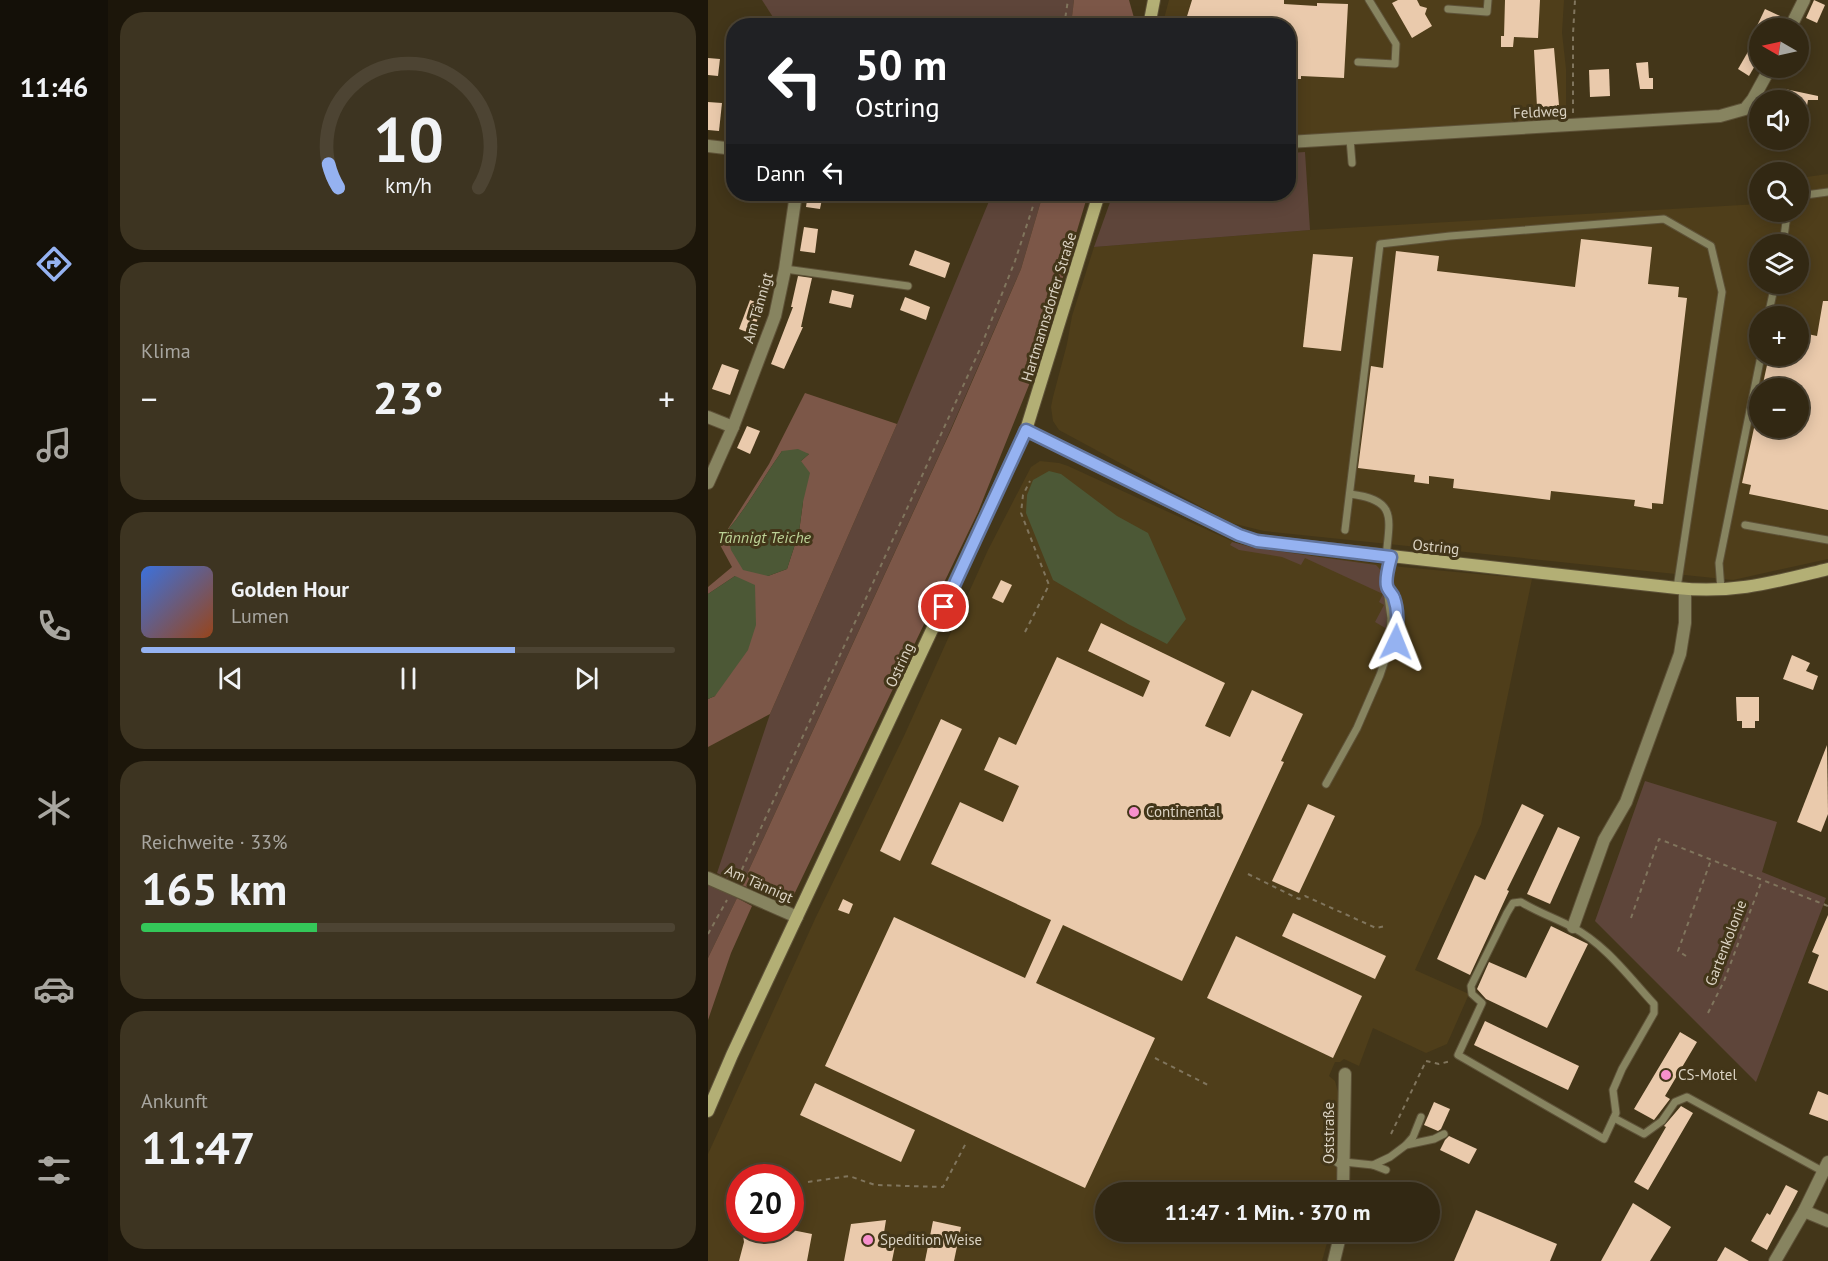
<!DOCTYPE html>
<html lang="de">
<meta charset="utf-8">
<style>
:root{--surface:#322813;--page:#3d3421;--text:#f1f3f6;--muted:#a8a6a0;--line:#4d4433;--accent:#95b2f1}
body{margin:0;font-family:"PT Sans",sans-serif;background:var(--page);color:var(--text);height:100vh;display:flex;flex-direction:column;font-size:22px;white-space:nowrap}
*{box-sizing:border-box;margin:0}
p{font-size:20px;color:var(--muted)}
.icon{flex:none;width:33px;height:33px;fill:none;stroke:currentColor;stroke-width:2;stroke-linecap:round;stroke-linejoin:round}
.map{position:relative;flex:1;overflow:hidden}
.panel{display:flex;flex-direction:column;gap:12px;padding:12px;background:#1c160a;width:600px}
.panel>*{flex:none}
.hud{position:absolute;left:18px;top:18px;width:570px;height:183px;border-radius:24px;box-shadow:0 3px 15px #0003,0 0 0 2px var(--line);background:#202124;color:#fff;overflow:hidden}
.needle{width:39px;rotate:279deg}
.controls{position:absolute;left:1041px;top:18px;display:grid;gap:12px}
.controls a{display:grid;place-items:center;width:60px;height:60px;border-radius:50%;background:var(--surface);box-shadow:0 3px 15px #0003,0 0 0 2px var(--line);font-size:30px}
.speed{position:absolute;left:18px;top:1164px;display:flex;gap:12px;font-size:30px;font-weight:700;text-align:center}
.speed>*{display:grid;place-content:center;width:78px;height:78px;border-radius:50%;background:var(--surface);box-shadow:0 3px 15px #0003,0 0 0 2px var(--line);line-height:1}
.speed .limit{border:9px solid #d22;background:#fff;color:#111}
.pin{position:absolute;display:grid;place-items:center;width:51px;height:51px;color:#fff;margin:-26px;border:3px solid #fff;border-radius:50%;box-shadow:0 2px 6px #0007}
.me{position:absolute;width:66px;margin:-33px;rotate:2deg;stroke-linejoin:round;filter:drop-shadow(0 0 4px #0008)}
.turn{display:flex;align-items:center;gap:21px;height:126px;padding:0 30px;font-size:27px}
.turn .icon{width:78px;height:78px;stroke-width:2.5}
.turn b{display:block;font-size:42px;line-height:51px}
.then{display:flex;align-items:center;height:57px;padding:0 30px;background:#0003;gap:12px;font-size:22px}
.big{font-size:45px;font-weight:700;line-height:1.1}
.panel .card{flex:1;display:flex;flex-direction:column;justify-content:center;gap:9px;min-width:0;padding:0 21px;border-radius:24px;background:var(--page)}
.panel .dial{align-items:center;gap:0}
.dial svg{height:156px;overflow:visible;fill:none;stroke:var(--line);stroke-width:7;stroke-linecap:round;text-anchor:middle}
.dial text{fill:var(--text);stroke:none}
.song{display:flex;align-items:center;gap:18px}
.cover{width:72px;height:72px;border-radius:9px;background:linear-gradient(135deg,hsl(220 70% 55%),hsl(20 70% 35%))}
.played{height:6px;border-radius:3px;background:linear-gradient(90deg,var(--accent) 70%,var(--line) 70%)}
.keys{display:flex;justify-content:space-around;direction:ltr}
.heat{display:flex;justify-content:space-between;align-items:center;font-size:33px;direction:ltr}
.charge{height:9px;border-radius:4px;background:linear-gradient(90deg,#34c759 33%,var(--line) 0)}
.trip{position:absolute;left:387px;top:1182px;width:345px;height:60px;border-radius:30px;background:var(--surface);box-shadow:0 3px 15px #0003,0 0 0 2px var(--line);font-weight:700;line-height:60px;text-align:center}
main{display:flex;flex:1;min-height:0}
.dock{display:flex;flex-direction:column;width:108px;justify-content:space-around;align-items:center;background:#141008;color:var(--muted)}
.dock .icon{width:42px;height:42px}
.dock .active{color:var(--accent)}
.dock b{font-size:27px;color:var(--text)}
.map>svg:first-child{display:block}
</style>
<main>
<nav class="dock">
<b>11:46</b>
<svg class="icon active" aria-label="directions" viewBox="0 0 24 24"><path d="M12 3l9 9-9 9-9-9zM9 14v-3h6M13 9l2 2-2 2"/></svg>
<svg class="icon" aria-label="music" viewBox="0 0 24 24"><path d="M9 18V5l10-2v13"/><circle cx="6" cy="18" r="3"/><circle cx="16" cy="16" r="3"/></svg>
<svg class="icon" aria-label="phone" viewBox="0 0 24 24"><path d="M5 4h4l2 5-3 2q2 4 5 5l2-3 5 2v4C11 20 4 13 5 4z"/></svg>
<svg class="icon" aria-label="climate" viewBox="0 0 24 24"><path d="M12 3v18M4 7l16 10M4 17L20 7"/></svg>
<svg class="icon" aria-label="car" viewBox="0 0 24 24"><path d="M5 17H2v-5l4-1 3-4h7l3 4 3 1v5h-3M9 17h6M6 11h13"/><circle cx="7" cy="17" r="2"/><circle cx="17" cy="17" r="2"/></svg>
<svg class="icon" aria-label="filters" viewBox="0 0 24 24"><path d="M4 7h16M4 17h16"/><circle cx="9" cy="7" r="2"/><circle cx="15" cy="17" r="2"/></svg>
</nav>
<section class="panel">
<div class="card dial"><svg viewBox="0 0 100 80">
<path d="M14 69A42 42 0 1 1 86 69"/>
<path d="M14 69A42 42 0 0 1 9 57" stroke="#95b2f1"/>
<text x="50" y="56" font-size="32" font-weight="700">10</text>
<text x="50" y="72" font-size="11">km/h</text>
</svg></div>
<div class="card"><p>Klima</p>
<div class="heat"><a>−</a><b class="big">23°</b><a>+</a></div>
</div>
<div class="card">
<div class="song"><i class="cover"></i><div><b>Golden Hour</b><p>Lumen</p></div></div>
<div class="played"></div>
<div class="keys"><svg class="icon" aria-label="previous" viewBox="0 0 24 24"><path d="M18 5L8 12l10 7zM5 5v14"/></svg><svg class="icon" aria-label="pause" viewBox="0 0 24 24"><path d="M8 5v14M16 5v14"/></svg><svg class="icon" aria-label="next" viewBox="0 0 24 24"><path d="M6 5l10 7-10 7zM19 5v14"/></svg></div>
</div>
<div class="card"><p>Reichweite · 33%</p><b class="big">165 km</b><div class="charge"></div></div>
<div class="card"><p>Ankunft</p><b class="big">11:47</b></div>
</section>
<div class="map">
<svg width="1120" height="1261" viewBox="0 0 1120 1261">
<rect width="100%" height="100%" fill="#433619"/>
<g fill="#4f3e1a" fill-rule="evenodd">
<polygon points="461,0 856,0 854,33 858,69 858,125 581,140 580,26 454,26"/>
<path d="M1120 174V559L1025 580 556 531 523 523 351 430 345 421 343 407 345 397 359 344 364 316 386 247 602 230 1051 204 1052 212H1090L1091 178ZM1052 244H1090V284H1052ZM1052 316H1090V356H1052ZM1052 388H1090V428H1052Z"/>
<path d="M332 461 351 463 360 466 528 543 547 548 694 567 824 579 773 824 707 970 761 994 739 1044 718 1053 665 1028 651 1066 636 1059 632 1062H627L621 1076 627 1081 630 1092V1157L628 1192H398V1232H622L614 1261H0V1154L107 919 196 736 280 550 323 467ZM32 1178H82V1228H32Z"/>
</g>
<g fill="#5e453a">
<polygon points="54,0 366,0 363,26 70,25"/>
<polygon points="597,152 602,230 386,247 405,194 580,194 581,153"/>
<polygon points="284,194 335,194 313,269 235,447 34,885 9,873 62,714 189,424"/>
<path d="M524 542 547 548 668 565C677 573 675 581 677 591 680 618 682 641 672 667L667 665 670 656 667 654 679 629 667 622 676 605 671 602 675 594 597 558 593 565 574 557 531 550 522 545Z"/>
<polygon points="937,781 1069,822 1054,872 1118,898 1048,1082 887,921"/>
<polygon points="0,884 29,898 0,958"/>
</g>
<g fill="#7c5748" fill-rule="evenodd">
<polygon points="366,0 421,0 428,25 363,25"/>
<polygon points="335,194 380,194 327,370 270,512 81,905 34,885 243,430 313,269"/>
<path d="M97 393 189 424 62 714 0 747V699L7 696 27 576 0 594V587L24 567 11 543 61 464ZM74 451 101 454 93 461 95 502 91 532 79 569 60 576 19 531C40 506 55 478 74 451Z"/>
<polygon points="29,898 44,906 23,953 0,1020 0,958"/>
</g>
<g fill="#4c5836">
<path d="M90 449 101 454 93 461 102 473 95 502 91 532 79 569 60 576 35 570 23 550 19 531C40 506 55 478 74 451Z"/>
<polygon points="341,471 353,474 409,516 440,533 478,619 459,644 420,624 345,580 318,513 319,495 325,480"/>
<polygon points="27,576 47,585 48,625 40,650 7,696 0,699 0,594"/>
</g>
<g fill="#eacaac">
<polygon points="484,0 576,0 576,4 609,6 609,3 640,4 636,78 593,76 593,79 580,79 580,26 476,26"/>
<polygon points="690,0 709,0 712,6 719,8 717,14 724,26 704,38 684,3"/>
<polygon points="797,0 832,0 830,38 806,37 805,47 793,47 793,36 796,36"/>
<polygon points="1106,0 1117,5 1109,23 1098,18"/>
<polygon points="1057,9 1072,16 1067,28 1048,28"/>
<polygon points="846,48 851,105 849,105 849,112 835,113 835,106 829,107 826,50"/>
<polygon points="1041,50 1052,57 1041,76 1030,69"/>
<polygon points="0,58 12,59 10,76 0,75"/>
<polygon points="940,62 941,78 945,78 945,89 932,89 928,63"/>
<polygon points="901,69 902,96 882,97 881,70"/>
<polygon points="1077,89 1110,96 1110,100 1100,100 1099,106 1090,104 1090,100 1075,100"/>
<polygon points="0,102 14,103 11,131 0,130"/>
<polygon points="100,194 115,194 112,209 98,207"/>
<polygon points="96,227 110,229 107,253 92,251"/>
<polygon points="873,239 944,247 940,284 971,287 970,297 979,298 955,504 944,503 944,509 926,506 927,500 843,491 842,500 745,488 746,479 721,476 721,484 706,482 707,475 650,468 663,366 675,368 688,251 731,256 729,271 867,287"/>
<polygon points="207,250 242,263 237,278 201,265"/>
<polygon points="605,254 645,257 633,351 595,347"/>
<polygon points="90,276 104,278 93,327 95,327 76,369 63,364 85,307 83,307"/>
<polygon points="124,290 146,295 143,308 121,303"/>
<polygon points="197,297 222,307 218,320 192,310"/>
<polygon points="42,300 55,305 44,334 31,329"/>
<polygon points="1115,301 1120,301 1120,510 1041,494 1043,485 1034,483 1046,428 1090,428 1090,388 1054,388 1061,356 1090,356 1090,332 1109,336"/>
<polygon points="14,364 31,370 22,395 4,389"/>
<polygon points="39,426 52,431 42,454 29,448"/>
<polygon points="293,580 304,585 295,603 284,598"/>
<polygon points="393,623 517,683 497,726 522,737 544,690 595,714 573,761 576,762 474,981 355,925 328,983 447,1038 377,1188 117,1066 186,917 317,978 343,920 223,864 252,802 295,822 311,786 276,770 291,737 308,745 349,657 435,697 442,681 380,651"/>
<polygon points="1084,655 1102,663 1098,671 1110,676 1105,690 1075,679"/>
<polygon points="1028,697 1051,697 1051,721 1047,721 1047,728 1034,728 1034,721 1029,721"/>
<polygon points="233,719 254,729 192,861 172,851"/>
<polygon points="1119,745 1120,814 1113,832 1089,822"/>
<polygon points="600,804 627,816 591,893 564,881"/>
<polygon points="814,804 836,815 799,890 801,891 762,975 729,959 767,875 777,880"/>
<polygon points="850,827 872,837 842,904 819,894"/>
<polygon points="135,899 145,904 141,914 130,910"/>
<polygon points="585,913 678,956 667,979 574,936"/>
<polygon points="1120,915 1120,991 1100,983 1111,955 1104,952"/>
<polygon points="843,926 880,944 839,1028 778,999 769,989 781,962 818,978"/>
<polygon points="528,936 654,996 625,1058 499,998"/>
<polygon points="777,1021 871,1066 860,1090 766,1045"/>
<polygon points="972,1032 989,1042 957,1096 962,1099 946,1120 926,1109"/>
<polygon points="107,1083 207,1130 193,1162 92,1115"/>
<polygon points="1110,1091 1120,1095 1120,1121 1101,1114"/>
<polygon points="726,1102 742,1109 733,1129 730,1131 716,1125"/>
<polygon points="973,1106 985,1113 940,1190 926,1182 958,1127 956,1126"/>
<polygon points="741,1136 769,1149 761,1164 732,1150 737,1140"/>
<polygon points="687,1180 716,1192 682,1192"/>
<polygon points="1078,1185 1090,1191 1059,1250 1043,1241 1059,1213 1062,1215"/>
<polygon points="925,1203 963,1227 942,1261 893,1261"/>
<polygon points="768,1210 849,1244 842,1261 746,1261"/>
<polygon points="178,1220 175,1239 188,1241 184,1261 136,1261 143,1224"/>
<polygon points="225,1221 253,1227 246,1261 217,1261"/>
<polygon points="34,1228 74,1228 104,1234 99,1261 31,1261 36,1242"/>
<polygon points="1017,1247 1041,1261 1009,1261"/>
</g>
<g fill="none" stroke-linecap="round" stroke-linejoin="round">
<defs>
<g id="service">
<polyline points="740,9 779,12 780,0"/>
<polyline points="650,62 687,64 688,44 661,0"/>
<polyline points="642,139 644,163"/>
<polyline points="1090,196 1120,192"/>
<polyline points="1075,244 1078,222 1078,212"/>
<polyline points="77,269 200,286"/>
<polyline points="1060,316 1067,284"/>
<path d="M642 494C689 500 682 517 678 557"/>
<polyline points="1037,525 1120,540"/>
<polyline points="637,530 672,244 742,236 956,219 1003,246 1014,292 969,588"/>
<path d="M681 590C692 604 690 624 688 642L681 648"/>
<polyline points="1013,590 1011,563 1053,356"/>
<polyline points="618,784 649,728 672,675 681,648 683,618 678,583 683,557"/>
<path d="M813 902C829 912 847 918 864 927 897 944 921 977 946 1004V1013L914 1069 905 1090 908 1113 896 1139 750 1055 774 1003 764 994 763 986 799 913 805 903Z"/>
<polyline points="906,1118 936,1134 954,1121 967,1102 979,1097 1116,1172"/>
<polyline points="698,1145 705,1137 713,1117"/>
<polyline points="622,1158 636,1167"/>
<polyline points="636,1162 665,1165 682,1157 698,1145 726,1139 736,1134"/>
<polyline points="665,1165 678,1170"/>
</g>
<g id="minor">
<polyline points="1082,28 1096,0"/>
<polyline points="580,142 1012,116 1037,109 1045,99 1062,68"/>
<polyline points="0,146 26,149"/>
<polyline points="0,417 25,427"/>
<polyline points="0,483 25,427 67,316 77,269 88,194"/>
<polyline points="0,878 89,917"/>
<polyline points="865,927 896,840 918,802 972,654 977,623 977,589"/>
<polyline points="635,1192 637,1074"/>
<polyline points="1096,1211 1120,1221"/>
<polyline points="626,1261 633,1232"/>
</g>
<polyline id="tertiary" points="1067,1261 1096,1211 1120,1162"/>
<g id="secondary">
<polyline points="441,26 446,0"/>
<path d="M318 430 530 535 549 541 969 588C1026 594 1066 582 1120 569"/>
<polyline points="0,1111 24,1055 318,430 391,194"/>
</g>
</defs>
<use href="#service" stroke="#5e5238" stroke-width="9"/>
<use href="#minor" stroke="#5e5238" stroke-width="14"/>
<use href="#tertiary" stroke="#5e5238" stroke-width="14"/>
<use href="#secondary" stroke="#5e5238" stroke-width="14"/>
<g stroke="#80755d" stroke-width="2" stroke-dasharray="4.5 4.5" stroke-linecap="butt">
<polyline points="356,26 360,0"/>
<polyline points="865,113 865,34 867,0"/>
<polyline points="317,632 341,585 313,513 315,495 322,481"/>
<polyline points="540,874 591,899 597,896 668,928 678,926"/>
<polyline points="30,878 272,349 307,261 329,194"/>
<polyline points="923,918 951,839 1120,906"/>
<polyline points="0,934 19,900"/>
<polyline points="978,956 970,951 1003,860"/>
<polyline points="1000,1013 1016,981 1054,880"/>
<polyline points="447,1058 500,1085"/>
<polyline points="683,1134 718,1061 731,1064 743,1061"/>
<polyline points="100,1182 141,1176 167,1185 235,1187 258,1143"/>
</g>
<use href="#service" stroke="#878460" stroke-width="7"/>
<use href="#minor" stroke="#878460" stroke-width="12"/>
<use href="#tertiary" stroke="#878460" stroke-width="12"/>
<use href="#secondary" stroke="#b3af75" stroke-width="12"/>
</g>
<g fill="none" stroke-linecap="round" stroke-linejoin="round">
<defs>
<path id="route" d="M236 607 318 430 531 535 549 541 683 557C681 565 677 578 679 586 680 591 685 594 686 598 691 612 689 627 688 642"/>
</defs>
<use href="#route" stroke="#61749d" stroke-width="15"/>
<use href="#route" stroke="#95b2f1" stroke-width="10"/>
</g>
<g fill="#f790cd" stroke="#433619" stroke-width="2">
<circle cx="426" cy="812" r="6"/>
<circle cx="958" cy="1075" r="6"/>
<circle cx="160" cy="1240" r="6"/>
</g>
<g text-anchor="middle" stroke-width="6" stroke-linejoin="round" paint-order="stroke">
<g font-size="15" fill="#dbd3c3" stroke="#433619">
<text transform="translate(832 112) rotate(-3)" y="5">Feldweg</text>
<text transform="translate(341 307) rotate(-73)" y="5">Hartmannsdorfer Straße</text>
<text transform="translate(50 308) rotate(-74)" y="5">Am Tännigt</text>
<text transform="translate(728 547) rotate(6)" y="5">Ostring</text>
<text transform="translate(192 665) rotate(-65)" y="5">Ostring</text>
<text transform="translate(51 884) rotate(24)" y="5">Am Tännigt</text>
<text transform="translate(1018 943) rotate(-69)" y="5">Gartenkolonie</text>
<text transform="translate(621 1133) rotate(-90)" y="5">Oststraße</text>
</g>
<g font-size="15" fill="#dbd3c3" stroke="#433619" text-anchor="start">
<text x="438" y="817">Continental</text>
<text x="970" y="1080">CS-Motel</text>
<text x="172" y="1245">Spedition Weise</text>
</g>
<g font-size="16" font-style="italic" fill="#bcd296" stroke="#433619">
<text x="56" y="543">Tännigt Teiche</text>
</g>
</g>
</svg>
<div class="controls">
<a><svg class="needle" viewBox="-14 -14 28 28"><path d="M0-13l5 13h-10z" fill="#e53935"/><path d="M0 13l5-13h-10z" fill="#a8a6a0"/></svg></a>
<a><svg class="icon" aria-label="sound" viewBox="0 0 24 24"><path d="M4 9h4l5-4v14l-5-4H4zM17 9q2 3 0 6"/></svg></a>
<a><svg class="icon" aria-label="search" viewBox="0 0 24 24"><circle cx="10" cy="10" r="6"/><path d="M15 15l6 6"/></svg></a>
<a><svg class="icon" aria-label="layers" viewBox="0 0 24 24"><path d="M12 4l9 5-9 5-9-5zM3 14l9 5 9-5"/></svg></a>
<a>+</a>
<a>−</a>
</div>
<div class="speed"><div class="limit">20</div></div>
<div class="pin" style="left:236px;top:607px;background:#d93025"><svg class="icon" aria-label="arrive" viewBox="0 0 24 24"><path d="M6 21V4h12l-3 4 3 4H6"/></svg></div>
<svg class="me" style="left:688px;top:642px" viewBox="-20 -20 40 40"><path d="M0-17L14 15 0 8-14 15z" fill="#95b2f1" stroke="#fff" stroke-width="4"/></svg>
<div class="trip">11:47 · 1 Min. · 370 m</div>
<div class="hud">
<div class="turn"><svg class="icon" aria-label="left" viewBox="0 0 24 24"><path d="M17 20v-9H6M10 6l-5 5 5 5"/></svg><div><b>50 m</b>Ostring</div></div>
<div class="then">Dann<svg class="icon" aria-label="left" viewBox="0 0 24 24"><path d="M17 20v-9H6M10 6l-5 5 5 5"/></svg></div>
</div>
</div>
</main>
